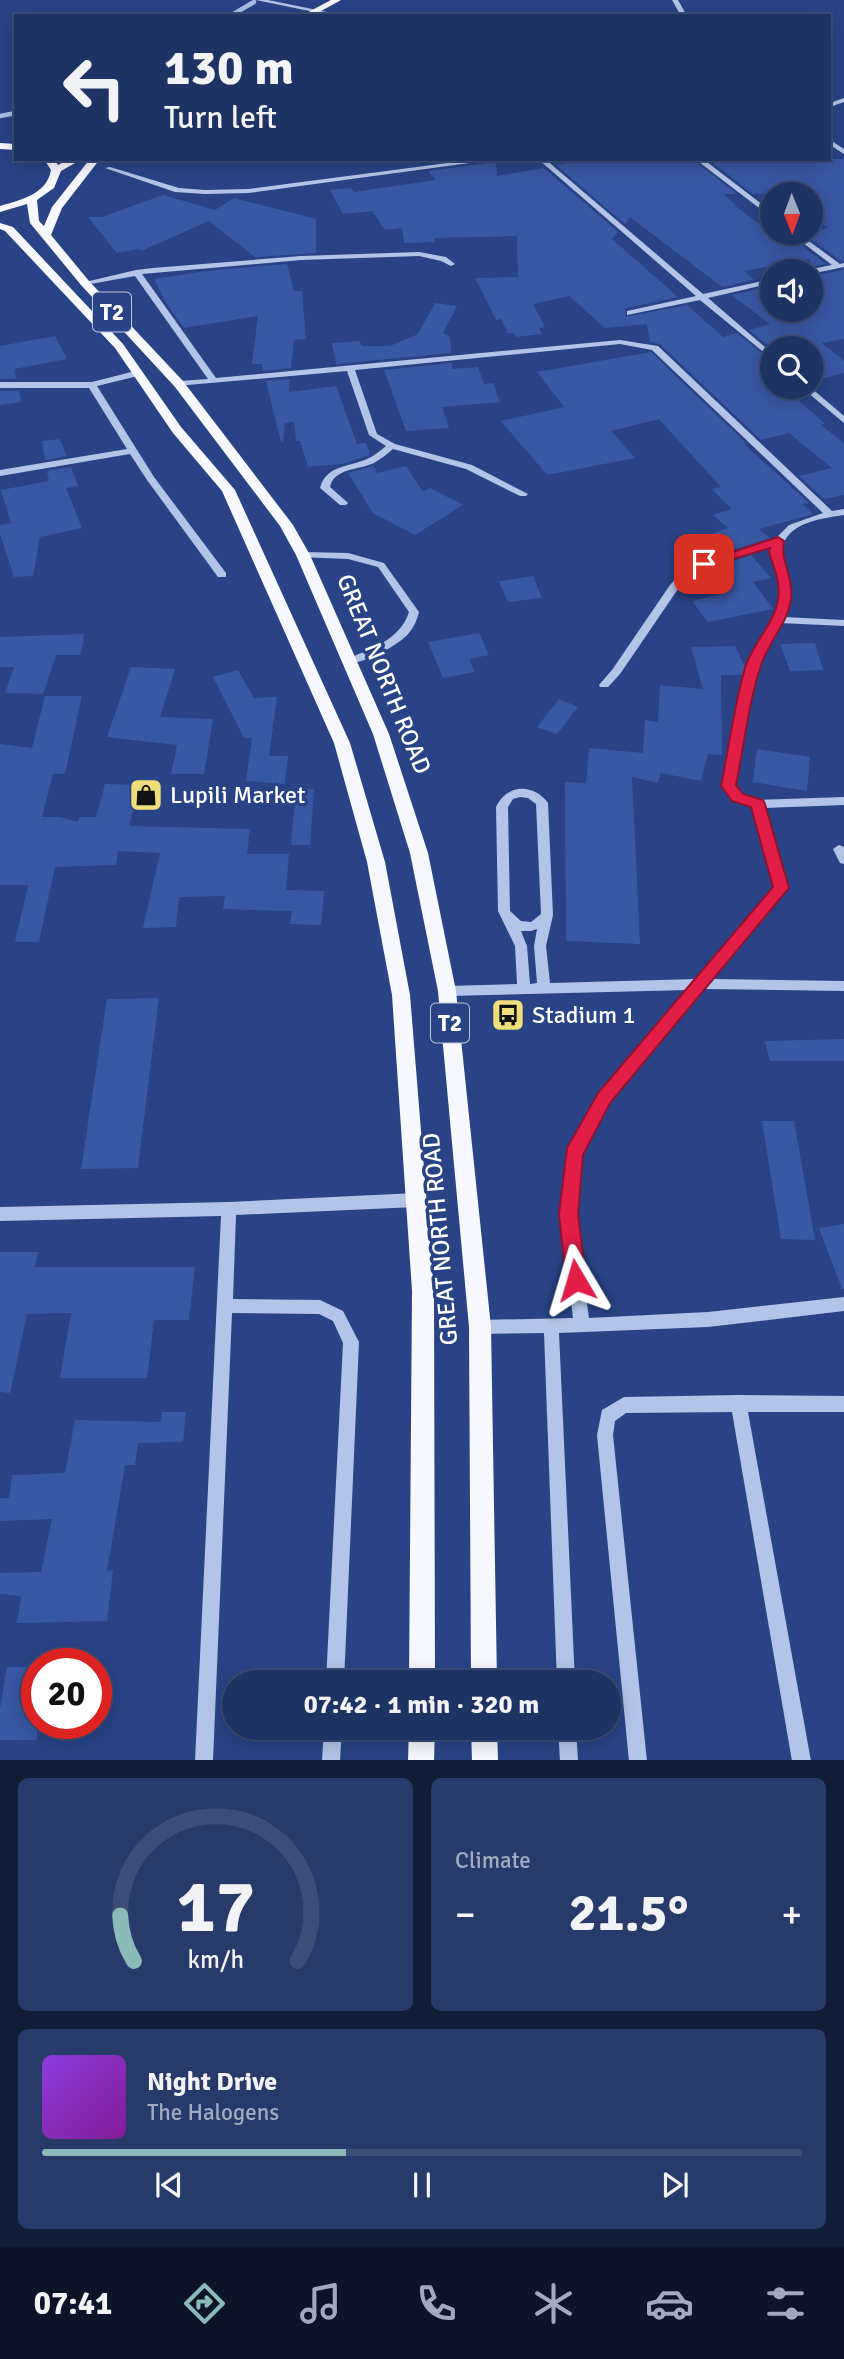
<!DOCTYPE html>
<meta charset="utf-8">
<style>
:root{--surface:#1f3264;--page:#273a6a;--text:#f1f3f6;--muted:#a1aabf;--line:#3c4d78;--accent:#8bbbb9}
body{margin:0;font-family:Signika,sans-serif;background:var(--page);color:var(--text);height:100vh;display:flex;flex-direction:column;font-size:26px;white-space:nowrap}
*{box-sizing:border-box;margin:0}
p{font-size:23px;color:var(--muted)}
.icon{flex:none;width:38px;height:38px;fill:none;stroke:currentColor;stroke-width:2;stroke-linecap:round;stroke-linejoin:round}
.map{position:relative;height:1760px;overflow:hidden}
.drawer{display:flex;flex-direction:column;gap:18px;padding:18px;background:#111c37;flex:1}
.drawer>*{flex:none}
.top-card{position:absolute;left:14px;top:14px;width:817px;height:147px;border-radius:0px;box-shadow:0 4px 18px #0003,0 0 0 2px var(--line);background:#1f3264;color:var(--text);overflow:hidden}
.needle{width:46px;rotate:179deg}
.buttons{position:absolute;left:760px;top:182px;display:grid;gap:14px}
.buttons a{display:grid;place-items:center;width:63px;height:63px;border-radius:50%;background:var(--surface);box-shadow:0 4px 18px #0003,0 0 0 2px var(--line);font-size:35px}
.speed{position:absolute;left:21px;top:1648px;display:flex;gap:14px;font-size:35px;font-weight:700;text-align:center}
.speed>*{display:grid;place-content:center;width:91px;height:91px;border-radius:50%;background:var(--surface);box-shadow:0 4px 18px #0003,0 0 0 2px var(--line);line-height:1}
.speed .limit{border:10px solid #d22;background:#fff;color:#111}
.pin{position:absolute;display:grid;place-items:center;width:60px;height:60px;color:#fff;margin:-30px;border-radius:14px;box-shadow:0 4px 10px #0006}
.me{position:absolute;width:77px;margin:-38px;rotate:353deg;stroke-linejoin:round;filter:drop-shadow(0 0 5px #0008)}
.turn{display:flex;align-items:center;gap:24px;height:147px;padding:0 35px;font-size:32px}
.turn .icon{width:91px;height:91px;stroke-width:2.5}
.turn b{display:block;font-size:49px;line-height:60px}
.big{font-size:52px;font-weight:700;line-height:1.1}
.drawer .widget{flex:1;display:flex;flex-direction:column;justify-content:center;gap:10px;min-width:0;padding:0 24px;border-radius:10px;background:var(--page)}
.drawer .dial{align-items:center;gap:0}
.dial svg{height:182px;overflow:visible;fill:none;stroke:var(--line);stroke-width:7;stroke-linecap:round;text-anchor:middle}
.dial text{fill:var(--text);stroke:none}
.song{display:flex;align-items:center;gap:21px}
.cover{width:84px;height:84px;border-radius:10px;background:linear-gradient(135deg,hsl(270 70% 55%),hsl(290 70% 35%))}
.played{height:7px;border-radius:4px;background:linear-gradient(90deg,var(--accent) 40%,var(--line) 40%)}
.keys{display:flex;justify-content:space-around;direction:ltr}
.heat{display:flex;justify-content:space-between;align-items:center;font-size:38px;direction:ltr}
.drawer .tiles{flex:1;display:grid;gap:18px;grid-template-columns:1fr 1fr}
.widget:last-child{grid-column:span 2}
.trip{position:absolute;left:222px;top:1670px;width:399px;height:70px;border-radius:35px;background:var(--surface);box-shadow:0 4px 18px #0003,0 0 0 2px var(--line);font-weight:700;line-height:70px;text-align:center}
.tabs{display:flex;height:112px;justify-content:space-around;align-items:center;background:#0c1428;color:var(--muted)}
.tabs .icon{width:49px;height:49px}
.tabs .selected{color:var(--accent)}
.tabs b{font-size:32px;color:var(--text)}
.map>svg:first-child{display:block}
</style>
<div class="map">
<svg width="844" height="1761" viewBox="0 0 844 1761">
<rect width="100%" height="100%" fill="#294386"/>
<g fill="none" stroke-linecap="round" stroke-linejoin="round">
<g stroke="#a9bde8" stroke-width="4.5">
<polyline points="230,16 254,2"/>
<polyline points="0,116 16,113"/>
</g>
</g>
<g fill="#3958a3">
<polygon points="589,159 692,159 737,194 723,194 736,205 734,205 781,240 791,237 826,264 810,267 810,259 744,271 754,280 722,287 630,217 625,224 556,165"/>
<polygon points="708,159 844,159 844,261 841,261 804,234 828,228 810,214 810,194 753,194"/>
<polygon points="496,162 497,176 544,168 618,232 612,239 678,297 626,308 625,317 687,305 723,337 737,333 772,361 772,387 784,387 825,424 821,425 844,443 844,495 824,499 799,476 832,468 789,433 761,440 660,344 650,342 647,324 605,328 569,296 533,304 545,327 539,328 542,334 516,337 514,333 508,333 501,319 496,320 475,278 518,277 517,236 434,238 435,242 404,243 402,228 385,230 372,211 343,214 330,190 351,188 354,192 436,180 428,171"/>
<polygon points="163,195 215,210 234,198 316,219 316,253 255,257 209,221 141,251 140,249 117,253 88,217 102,217"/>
<polygon points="287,264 294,291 302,291 306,339 294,340 291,368 263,371 262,364 252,364 258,316 184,328 166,303 154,279 206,271"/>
<polygon points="844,270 844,339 822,343 844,361 844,373 810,382 810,348 772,349 749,330 770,324 732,295 763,288 772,296 772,310 810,310 810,276"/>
<polygon points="435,303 457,306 443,333 450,337 451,353 336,364 332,343 360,341 361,346 390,346 418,334"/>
<polygon points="55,336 67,359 14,369 16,379 0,379 0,346"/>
<polygon points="651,352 746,443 744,444 809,503 802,504 813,514 759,529 770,538 694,562 686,553 714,533 728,528 713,515 732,509 712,489 721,487 659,419 611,431 635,458 547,475 501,421 564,407 537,372"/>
<polygon points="452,363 452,369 478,367 484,384 493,383 500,402 442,407 449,428 406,431 384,370"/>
<polygon points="290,379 289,392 336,386 357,444 366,443 370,455 342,464 308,467 300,441 296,441 294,422 285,423 283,442 281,442 266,381"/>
<polygon points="0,391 19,391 21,402 0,405"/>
<polygon points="60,439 67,456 45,460 42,441"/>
<polygon points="374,466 377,473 406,466 423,492 430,488 463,505 415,535 373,513 348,473"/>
<polygon points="71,467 78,486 66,488 82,528 40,537 33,576 14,577 0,534 0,525 11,523 1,490 49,481 47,471"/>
<polygon points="751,555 771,578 753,582 773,609 708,622 692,601 721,594 702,572"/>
<polygon points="533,576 542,598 508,602 499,581"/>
<polygon points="479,633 489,655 469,659 475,672 443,678 428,642"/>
<polygon points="84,634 81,655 56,655 43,694 5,693 14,667 0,667 0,637"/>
<polygon points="815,643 823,670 790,671 780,644"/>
<polygon points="735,646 745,667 743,675 721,675 722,755 708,754 701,781 661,773 658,783 632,777 640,944 566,941 565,782 586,783 589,748 643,753 645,720 658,722 660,685 703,689 691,647"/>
<polygon points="131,667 175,669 160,717 213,719 204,774 171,774 177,745 107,737"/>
<polygon points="238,670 254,698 277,697 269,756 288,756 285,784 246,781 252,738 244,738 213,677"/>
<polygon points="45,696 82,696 65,774 53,774 42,817 59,817 78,822 80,817 96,817 105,784 139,785 129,826 250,829 247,854 289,854 286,890 324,891 321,925 290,924 292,911 223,909 225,896 179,897 176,927 143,928 160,853 118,851 116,865 55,867 39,942 15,942 28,885 0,885 0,744 32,748"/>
<polygon points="559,699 578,707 557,734 537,727"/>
<polygon points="757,749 810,757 807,791 753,782"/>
<polygon points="296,788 314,789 310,845 291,845"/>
<polygon points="159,998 138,1168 81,1169 107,999"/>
<polygon points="844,1039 844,1061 770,1061 765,1041"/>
<polygon points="762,1121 794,1121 815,1240 781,1239"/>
<polygon points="844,1224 844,1289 842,1289 819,1228"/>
<polygon points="0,1252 38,1252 35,1267 195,1267 189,1320 154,1320 147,1378 60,1378 71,1313 27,1314 10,1393 0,1392"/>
<polygon points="162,1412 186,1412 183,1442 138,1443 135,1465 125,1465 107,1571 113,1570 107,1621 17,1623 21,1596 0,1594 0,1573 41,1572 52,1519 0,1521 0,1498 9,1498 12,1475 65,1473 75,1420 161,1422"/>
<polygon points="7,1667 37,1667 37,1740 0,1740 0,1709"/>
</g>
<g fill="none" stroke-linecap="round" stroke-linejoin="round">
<g fill="#b4c4e8" fill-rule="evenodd">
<polygon points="256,0 268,0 327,12 324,14"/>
<polygon points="672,0 678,0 687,16 681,16"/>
<polygon points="844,98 844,102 830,107 830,103"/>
<polygon points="830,140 844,149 844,154 830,145"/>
<polygon points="478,159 499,159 249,193 205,194 175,192 105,168 110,167 179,188 205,190 249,189"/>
<polygon points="538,159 545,159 703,294 772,279 772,283 708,298 772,353 772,359 700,300 627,315 627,311 696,296"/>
<polygon points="695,159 703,159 772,212 772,218"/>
<polygon points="790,233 798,233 840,264 844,263 844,267 810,274 810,271 807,270 832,265"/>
<path d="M419 252 446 257 455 264 451 266 441 261 419 256 301 260 142 274 216 378 620 340 658 346 832 511 844 509V515C816 519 775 525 783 563 787 583 792 596 783 617L844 620V626L780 623 757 669 734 785 742 794 758 800 844 797V805L764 808 787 888 712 979 844 981V991L703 989 609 1102 581 1155 575 1214 589 1318 708 1312 844 1297V1311L708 1327 559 1333 575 1682H557L544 1333 480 1334 474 1332 472 1327 474 1322 480 1320 573 1318 561 1214 567 1154 599 1094 688 990 447 996 442 995 440 991 442 987 447 986 517 984 515 946 498 911 496 807C507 784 533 783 548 803L553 915 546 946 550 983 697 979 775 887 752 807 734 800 722 786C730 747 735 706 747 669 755 645 775 625 779 600 782 581 770 564 772 546L707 566 691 575 678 589 620 674 608 687H600L599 685 612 670 670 585 683 571 701 562 775 539 789 525 823 513 652 350 620 344 355 370 377 434 395 444 472 465 528 494 526 496H520L466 469 393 449C387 454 381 459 374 463 359 470 334 468 330 487L348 503 346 505H340L320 488C326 465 349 467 367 459 374 456 380 451 386 446L369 435 347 371 176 386 175 384 179 381 208 379 135 276 85 285 81 283 136 270 153 268 301 256ZM520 797 528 798 536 804 541 914 531 922 521 921 510 911 508 807 513 799ZM537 929 534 946 537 983 530 984 527 946 521 931H531Z"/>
<polygon points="139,370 142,371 142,375 97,386 154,477 226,573 226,577 218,577 147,480 130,454 0,476 0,470 127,449 89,388 0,388 0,382 92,382"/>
<polygon points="801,387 810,387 844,416 844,423"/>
<path d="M303 552 348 553 384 563 419 612C417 620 414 627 409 633 399 645 363 665 347 663L346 661 347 659C372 648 400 640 409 612L378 567 348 559 300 557 298 555Z"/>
<polygon points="839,845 844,847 844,864 840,863 833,849"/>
<polygon points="416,1193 421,1195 423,1200 421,1205 416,1207 236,1215 233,1299 320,1300 343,1311 359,1342 344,1682 326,1682 343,1343 333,1321 319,1314 232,1313 213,1761 195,1761 221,1216 0,1221 0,1207 229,1202"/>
<polygon points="738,1395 844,1396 844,1412 748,1412 811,1761 792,1761 732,1412 626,1413 615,1421 613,1435 647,1761 629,1761 597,1435 602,1410 624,1397"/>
<polygon points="324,1727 342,1727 340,1761 322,1761"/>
<polygon points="558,1727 576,1727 578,1761 560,1761"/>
</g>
<g fill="#f6f8fe" fill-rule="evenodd">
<polygon points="331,0 341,0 312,16 301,16"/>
<polygon points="0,143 16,144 16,150 0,149"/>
<path d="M44 159H54L58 165 69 159H82L61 171 54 188 37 200 39 221 44 226 52 207 90 159H100L62 208 51 235 89 281 183 381 293 525 310 555 389 734 428 853 456 991 491 1327 497 1682H471L469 1327 438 991 410 853 373 734 296 555 280 526 175 387 81 285 30 223 27 204 0 212V206C21 200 47 194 51 170Z"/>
<polygon points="0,223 13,227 123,344 181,427 235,490 350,743 385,862 410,995 434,1291 435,1682 409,1682 412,1291 392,995 367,862 334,743 222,491 173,433 115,348 5,231 0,229"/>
<polygon points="409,1727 435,1727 434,1761 408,1761"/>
<polygon points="471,1727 497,1727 498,1761 472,1761"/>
</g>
</g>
<path fill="#e11d48" stroke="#92132f" stroke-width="2" d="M778 537 784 541C780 561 794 578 791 599 788 623 767 644 760 668 748 705 744 746 736 785L743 794 763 800 765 804 789 888 610 1103 583 1155 578 1214 586 1280 583 1287 576 1290 569 1287 566 1280 559 1214 567 1148 598 1093 773 887 751 807 732 801 721 786C729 747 734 706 745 668 752 644 774 624 778 600 781 583 774 568 769 552L770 548 704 568 697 564Z"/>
<defs>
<symbol id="shop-square" viewBox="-11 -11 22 22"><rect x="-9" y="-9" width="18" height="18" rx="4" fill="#efdf7b" stroke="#294386"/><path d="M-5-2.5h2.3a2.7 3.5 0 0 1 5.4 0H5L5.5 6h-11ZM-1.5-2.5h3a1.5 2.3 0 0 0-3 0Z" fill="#111"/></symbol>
<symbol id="bus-square" viewBox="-11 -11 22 22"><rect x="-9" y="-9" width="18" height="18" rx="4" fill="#efdf7b" stroke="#294386"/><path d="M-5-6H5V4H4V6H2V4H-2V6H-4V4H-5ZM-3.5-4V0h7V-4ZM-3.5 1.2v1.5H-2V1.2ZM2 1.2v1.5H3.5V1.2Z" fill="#111"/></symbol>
</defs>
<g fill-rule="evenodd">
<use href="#shop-square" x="127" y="776" width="38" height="38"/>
<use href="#bus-square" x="489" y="996" width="38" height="38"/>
</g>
<g text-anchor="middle" stroke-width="7" stroke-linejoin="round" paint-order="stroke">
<g fill="#294386" stroke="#bfc7db" stroke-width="2">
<rect x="93" y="292.5" width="38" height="39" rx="5"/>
<rect x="431" y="1003.5" width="38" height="39" rx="5"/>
</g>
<g font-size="23" font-weight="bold" fill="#fff">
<text x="112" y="320">T2</text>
<text x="450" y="1031">T2</text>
</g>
<g font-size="24" fill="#fff" stroke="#294386">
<text transform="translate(384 674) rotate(68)" y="8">GREAT NORTH ROAD</text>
<text transform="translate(440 1239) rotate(-95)" y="8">GREAT NORTH ROAD</text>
</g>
<g font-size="24" fill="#fff" stroke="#294386" text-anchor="start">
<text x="170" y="803">Lupili Market</text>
<text x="532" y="1023">Stadium 1</text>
</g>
</g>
</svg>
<div class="buttons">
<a><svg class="needle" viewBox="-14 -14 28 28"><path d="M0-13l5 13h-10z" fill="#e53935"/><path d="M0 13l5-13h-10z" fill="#a1aabf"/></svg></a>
<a><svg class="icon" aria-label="sound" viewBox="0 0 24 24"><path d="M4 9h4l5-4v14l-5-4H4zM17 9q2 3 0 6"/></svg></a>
<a><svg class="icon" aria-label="search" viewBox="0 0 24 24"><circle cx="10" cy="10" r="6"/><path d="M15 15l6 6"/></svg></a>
</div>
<div class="speed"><div class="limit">20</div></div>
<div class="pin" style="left:704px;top:564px;background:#d93025"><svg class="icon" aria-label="arrive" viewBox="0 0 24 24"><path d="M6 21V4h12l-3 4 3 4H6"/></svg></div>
<svg class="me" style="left:576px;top:1280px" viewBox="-20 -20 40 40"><path d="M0-17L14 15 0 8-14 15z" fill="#e11d48" stroke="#fff" stroke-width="4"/></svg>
<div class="trip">07:42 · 1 min · 320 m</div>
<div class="top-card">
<div class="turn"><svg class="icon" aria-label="left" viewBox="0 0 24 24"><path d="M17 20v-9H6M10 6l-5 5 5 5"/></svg><div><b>130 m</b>Turn left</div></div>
</div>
</div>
<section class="drawer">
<div class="tiles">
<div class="widget dial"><svg viewBox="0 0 100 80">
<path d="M14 69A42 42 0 1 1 86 69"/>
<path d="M14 69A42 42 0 0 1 8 49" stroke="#8bbbb9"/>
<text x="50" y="56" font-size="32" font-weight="700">17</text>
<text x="50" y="72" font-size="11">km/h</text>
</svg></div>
<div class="widget"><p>Climate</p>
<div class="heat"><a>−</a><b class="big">21.5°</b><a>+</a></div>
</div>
<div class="widget">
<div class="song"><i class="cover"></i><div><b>Night Drive</b><p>The Halogens</p></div></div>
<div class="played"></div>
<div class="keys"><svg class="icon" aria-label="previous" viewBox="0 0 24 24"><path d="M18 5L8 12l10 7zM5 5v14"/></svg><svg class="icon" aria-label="pause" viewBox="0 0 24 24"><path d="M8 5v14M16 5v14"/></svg><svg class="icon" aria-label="next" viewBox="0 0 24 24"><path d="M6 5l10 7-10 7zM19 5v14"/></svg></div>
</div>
</div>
</section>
<nav class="tabs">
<b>07:41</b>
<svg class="icon selected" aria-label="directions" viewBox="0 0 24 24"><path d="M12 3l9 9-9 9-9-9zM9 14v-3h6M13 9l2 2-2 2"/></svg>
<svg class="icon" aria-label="music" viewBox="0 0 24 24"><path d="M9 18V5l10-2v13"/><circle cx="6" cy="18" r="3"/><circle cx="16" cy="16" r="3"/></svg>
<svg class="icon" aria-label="phone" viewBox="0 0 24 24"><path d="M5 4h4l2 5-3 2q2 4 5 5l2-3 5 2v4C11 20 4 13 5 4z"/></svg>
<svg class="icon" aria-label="climate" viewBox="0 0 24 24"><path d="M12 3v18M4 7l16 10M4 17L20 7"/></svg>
<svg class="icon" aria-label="car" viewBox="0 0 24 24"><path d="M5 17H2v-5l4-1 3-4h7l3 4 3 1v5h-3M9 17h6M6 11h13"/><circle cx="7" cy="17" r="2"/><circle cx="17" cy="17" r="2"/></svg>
<svg class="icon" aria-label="filters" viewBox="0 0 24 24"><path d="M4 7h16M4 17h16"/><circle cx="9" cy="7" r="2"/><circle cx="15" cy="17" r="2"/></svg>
</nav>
